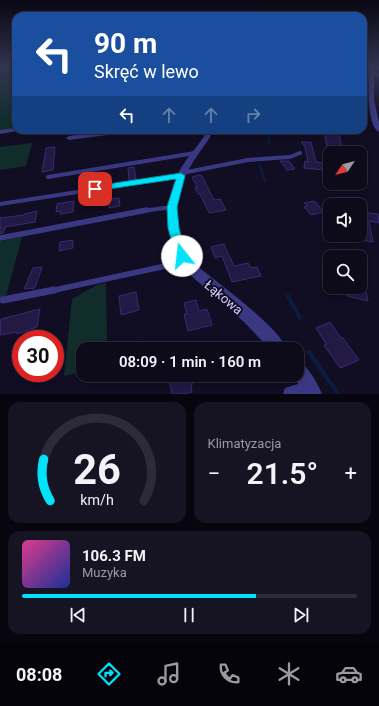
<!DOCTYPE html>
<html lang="pl">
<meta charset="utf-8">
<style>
:root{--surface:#0d0a1a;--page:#161323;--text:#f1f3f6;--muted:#9a9aa2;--line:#2d2b39;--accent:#00e2fa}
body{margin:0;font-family:Roboto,sans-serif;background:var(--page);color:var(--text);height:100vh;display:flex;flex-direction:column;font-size:15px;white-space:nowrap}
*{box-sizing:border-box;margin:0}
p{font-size:13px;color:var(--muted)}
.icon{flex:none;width:22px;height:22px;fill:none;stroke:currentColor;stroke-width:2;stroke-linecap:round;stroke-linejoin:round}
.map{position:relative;height:394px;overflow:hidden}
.sheet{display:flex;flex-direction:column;gap:8px;padding:8px;background:#07060e;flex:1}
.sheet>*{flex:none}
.top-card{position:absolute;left:12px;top:12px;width:355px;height:122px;border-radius:12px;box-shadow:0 2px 6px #0003,0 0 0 1px var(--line);background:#1a4fa0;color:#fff;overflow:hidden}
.needle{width:26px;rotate:235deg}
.tools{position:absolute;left:323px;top:146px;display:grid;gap:8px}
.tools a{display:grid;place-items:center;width:44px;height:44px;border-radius:8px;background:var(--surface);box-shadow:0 2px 6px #0003,0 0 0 1px var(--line);font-size:20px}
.speed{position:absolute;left:12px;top:330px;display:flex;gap:8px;font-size:20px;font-weight:700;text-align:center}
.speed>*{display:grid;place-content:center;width:52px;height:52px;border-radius:50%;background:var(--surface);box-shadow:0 2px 6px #0003,0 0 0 1px var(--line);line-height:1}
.speed .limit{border:6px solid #d22;background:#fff;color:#111}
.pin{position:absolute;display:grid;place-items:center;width:34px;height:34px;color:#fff;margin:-17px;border-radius:8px;box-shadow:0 2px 6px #0006}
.me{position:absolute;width:44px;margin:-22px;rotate:344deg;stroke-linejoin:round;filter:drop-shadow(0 0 3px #0008)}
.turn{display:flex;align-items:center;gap:14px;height:84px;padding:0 16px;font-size:18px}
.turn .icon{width:52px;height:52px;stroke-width:2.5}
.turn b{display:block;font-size:28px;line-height:34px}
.lanes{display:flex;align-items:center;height:38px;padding:0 16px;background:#0003;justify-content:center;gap:20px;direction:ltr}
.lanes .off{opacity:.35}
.big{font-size:30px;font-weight:600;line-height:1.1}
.sheet .widget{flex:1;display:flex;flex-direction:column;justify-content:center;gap:6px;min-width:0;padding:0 14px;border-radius:12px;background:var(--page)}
.sheet .dial{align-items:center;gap:0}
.dial svg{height:104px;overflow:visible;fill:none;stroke:var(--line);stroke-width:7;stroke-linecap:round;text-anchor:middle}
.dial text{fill:var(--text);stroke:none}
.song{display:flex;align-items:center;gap:12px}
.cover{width:48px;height:48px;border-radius:6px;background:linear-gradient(135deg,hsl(330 70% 55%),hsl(230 70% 35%))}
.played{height:4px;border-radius:2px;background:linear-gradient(90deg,var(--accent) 70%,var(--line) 70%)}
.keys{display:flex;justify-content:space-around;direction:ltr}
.heat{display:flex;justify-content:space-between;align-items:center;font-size:22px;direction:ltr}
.sheet .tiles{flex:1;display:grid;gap:8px;grid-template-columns:1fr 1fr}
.widget:last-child{grid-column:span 2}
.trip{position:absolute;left:76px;top:342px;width:228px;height:40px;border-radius:12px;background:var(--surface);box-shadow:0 2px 6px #0003,0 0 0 1px var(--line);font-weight:600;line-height:40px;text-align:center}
.dock{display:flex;height:64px;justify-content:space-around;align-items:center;background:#05040a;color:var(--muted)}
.dock .icon{width:28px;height:28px}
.dock .active{color:var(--accent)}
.dock b{font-size:18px;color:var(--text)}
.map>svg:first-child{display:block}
</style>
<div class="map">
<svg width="379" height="394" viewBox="0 0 379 394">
<rect width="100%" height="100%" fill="#110d23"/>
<g fill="#102d2c">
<polygon points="0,68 16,68 16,129 0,131"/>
<polygon points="32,143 26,166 0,170 0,147"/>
<polygon points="22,237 6,296 1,297 0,299 0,241"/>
<polygon points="106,283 107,349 83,349 83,371 64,376 72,299 97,285"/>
</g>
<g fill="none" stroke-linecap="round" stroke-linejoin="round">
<polyline stroke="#091d41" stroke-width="2" points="268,130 269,144"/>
<polyline stroke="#091d41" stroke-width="2.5" points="260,165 265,181"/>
<g stroke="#091d41" stroke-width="4">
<polyline points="288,296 300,318"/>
<polyline points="309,352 338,394"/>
</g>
</g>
<g fill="#221944" stroke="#382b71">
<polygon points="324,131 339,133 343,153 328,153"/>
<polygon points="301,142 311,142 316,162 323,163 325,170 304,168 305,161 308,162 305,147"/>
<polygon points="55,147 53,170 42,172 46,148"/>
<polygon points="280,161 289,161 295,169 287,170"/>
<polygon points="134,167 136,179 129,180 128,168"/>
<polygon points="101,172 102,183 90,185 90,174"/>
<polygon points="199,175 202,176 214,200 220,199 226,210 209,213 200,194 198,194 195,188 197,187 192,177"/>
<polygon points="119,198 120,206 109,208 108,199"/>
<polygon points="74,201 73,212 60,214 61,211 56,212 57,204"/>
<polygon points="314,201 318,205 324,212 311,215 304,207 307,206 304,203"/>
<polygon points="37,211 35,222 5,227 3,233 0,234 0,218 24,215 24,214"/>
<polygon points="360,212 378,214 379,223 369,221 373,242 360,240"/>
<polygon points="73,240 73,248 59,251 60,242"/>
<polygon points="224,244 234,266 248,263 251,268 257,267 261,276 232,282 222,256 215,258 211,247"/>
<polygon points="42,267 35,288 24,289 33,268"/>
<polygon points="346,287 365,287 368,301 347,296"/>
<polygon points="136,292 139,310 121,315 119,296"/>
<polygon points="196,300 199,311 207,309 212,325 188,331 184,314 187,314 184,303"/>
<polygon points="40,309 37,327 17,334 17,332 0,335 1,319"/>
<polygon points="330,322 341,338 343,338 359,360 340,368 324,345 326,344 316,328"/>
<polygon points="138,341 139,349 113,349 113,346"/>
<polygon points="168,375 190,375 195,378 191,386 192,392 184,394 172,394"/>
</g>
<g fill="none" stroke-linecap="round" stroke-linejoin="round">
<polyline stroke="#3a3883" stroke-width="2.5" points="372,74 379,75"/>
<g stroke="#3a3883" stroke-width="4">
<polyline points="182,173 248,160 290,157 300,153"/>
<polyline points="48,177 195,153"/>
<polyline points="0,204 181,176"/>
<polyline points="142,211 172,207"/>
</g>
<g stroke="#3a3883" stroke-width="5.5">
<polyline points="0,238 147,210"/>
<polyline points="50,291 184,262"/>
</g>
<polyline stroke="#3a3883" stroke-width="7" points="3,300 54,290"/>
<g fill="#3a3883" fill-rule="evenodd">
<path d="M370 68H374V100L379 122V132C366 126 369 81 370 68Z"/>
<polygon points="16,128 16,130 19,130 18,131 0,134 0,130"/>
<polygon points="116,130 134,130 131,132 69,140 66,138 69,136"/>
<path d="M208 130H214C207 144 196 155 189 169 172 199 173 240 196 265 218 283 278 326 287 349H270L244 322 188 273C164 243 162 201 181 168 189 155 200 144 208 130Z"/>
<path d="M297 360C307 364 318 384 322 394H283L285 388 298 384 293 375H297Z"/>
</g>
</g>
<linearGradient id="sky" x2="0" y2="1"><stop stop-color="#090713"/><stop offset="0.55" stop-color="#323550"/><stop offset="1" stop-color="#323550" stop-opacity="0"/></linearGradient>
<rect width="379" height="123" fill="url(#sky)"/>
<polygon fill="#00e2fa" stroke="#0093a2" points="181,173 185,176 177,207 179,228 187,256 186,259 182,261 178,259 176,256 168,228 167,207 176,179 95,191 90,189 95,186"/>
<g text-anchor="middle" stroke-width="4" stroke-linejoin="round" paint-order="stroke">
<g font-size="13" fill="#d5cfff" stroke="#110d23">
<text transform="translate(224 297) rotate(40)" y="5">Łąkowa</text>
</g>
</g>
</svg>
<div class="tools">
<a><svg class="needle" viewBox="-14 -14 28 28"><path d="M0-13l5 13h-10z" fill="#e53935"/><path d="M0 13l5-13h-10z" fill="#9a9aa2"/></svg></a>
<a><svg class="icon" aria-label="sound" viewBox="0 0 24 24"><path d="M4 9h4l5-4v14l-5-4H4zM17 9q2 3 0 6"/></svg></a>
<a><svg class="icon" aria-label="search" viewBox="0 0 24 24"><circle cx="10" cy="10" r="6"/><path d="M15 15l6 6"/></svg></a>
</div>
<div class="speed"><div class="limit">30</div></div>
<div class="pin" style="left:95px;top:189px;background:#d93025"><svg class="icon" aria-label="arrive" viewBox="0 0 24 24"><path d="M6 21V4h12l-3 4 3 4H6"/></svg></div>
<svg class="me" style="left:182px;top:256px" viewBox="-20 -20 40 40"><circle r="19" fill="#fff"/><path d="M0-13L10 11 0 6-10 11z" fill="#00e2fa"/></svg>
<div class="trip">08:09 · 1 min · 160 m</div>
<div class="top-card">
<div class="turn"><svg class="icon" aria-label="left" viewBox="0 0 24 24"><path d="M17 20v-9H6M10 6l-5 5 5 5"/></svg><div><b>90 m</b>Skręć w lewo</div></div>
<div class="lanes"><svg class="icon" aria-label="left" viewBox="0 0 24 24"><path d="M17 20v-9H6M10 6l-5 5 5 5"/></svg><svg class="icon off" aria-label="ahead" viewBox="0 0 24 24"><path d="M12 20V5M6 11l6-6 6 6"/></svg><svg class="icon off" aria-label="ahead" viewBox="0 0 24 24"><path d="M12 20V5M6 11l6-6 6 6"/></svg><svg class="icon off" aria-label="right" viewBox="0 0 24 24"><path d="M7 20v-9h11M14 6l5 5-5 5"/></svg></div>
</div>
</div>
<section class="sheet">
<div class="tiles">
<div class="widget dial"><svg viewBox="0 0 100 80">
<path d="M14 69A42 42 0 1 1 86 69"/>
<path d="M14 69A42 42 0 0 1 9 37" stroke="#00e2fa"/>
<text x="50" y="56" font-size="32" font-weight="700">26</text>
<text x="50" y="72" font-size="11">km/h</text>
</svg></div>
<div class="widget"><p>Klimatyzacja</p>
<div class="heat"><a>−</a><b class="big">21.5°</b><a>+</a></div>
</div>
<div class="widget">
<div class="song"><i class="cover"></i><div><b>106.3 FM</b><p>Muzyka</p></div></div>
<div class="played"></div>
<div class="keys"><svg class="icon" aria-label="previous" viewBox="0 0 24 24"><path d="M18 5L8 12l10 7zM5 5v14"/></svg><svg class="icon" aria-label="pause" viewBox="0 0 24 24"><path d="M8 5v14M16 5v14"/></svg><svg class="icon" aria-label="next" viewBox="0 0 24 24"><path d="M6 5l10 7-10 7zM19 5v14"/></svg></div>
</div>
</div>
</section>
<nav class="dock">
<b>08:08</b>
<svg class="icon active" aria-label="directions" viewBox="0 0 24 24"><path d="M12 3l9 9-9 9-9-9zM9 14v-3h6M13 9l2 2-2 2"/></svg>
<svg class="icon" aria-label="music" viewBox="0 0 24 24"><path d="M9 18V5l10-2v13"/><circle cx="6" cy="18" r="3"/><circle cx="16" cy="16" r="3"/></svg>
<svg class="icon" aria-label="phone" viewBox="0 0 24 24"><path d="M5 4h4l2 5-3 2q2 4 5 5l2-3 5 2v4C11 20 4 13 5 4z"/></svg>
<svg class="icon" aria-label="climate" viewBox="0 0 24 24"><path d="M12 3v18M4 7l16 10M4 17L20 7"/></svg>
<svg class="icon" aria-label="car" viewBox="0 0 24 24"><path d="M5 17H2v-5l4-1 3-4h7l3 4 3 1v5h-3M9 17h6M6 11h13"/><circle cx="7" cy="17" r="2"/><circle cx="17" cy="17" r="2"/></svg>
</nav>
